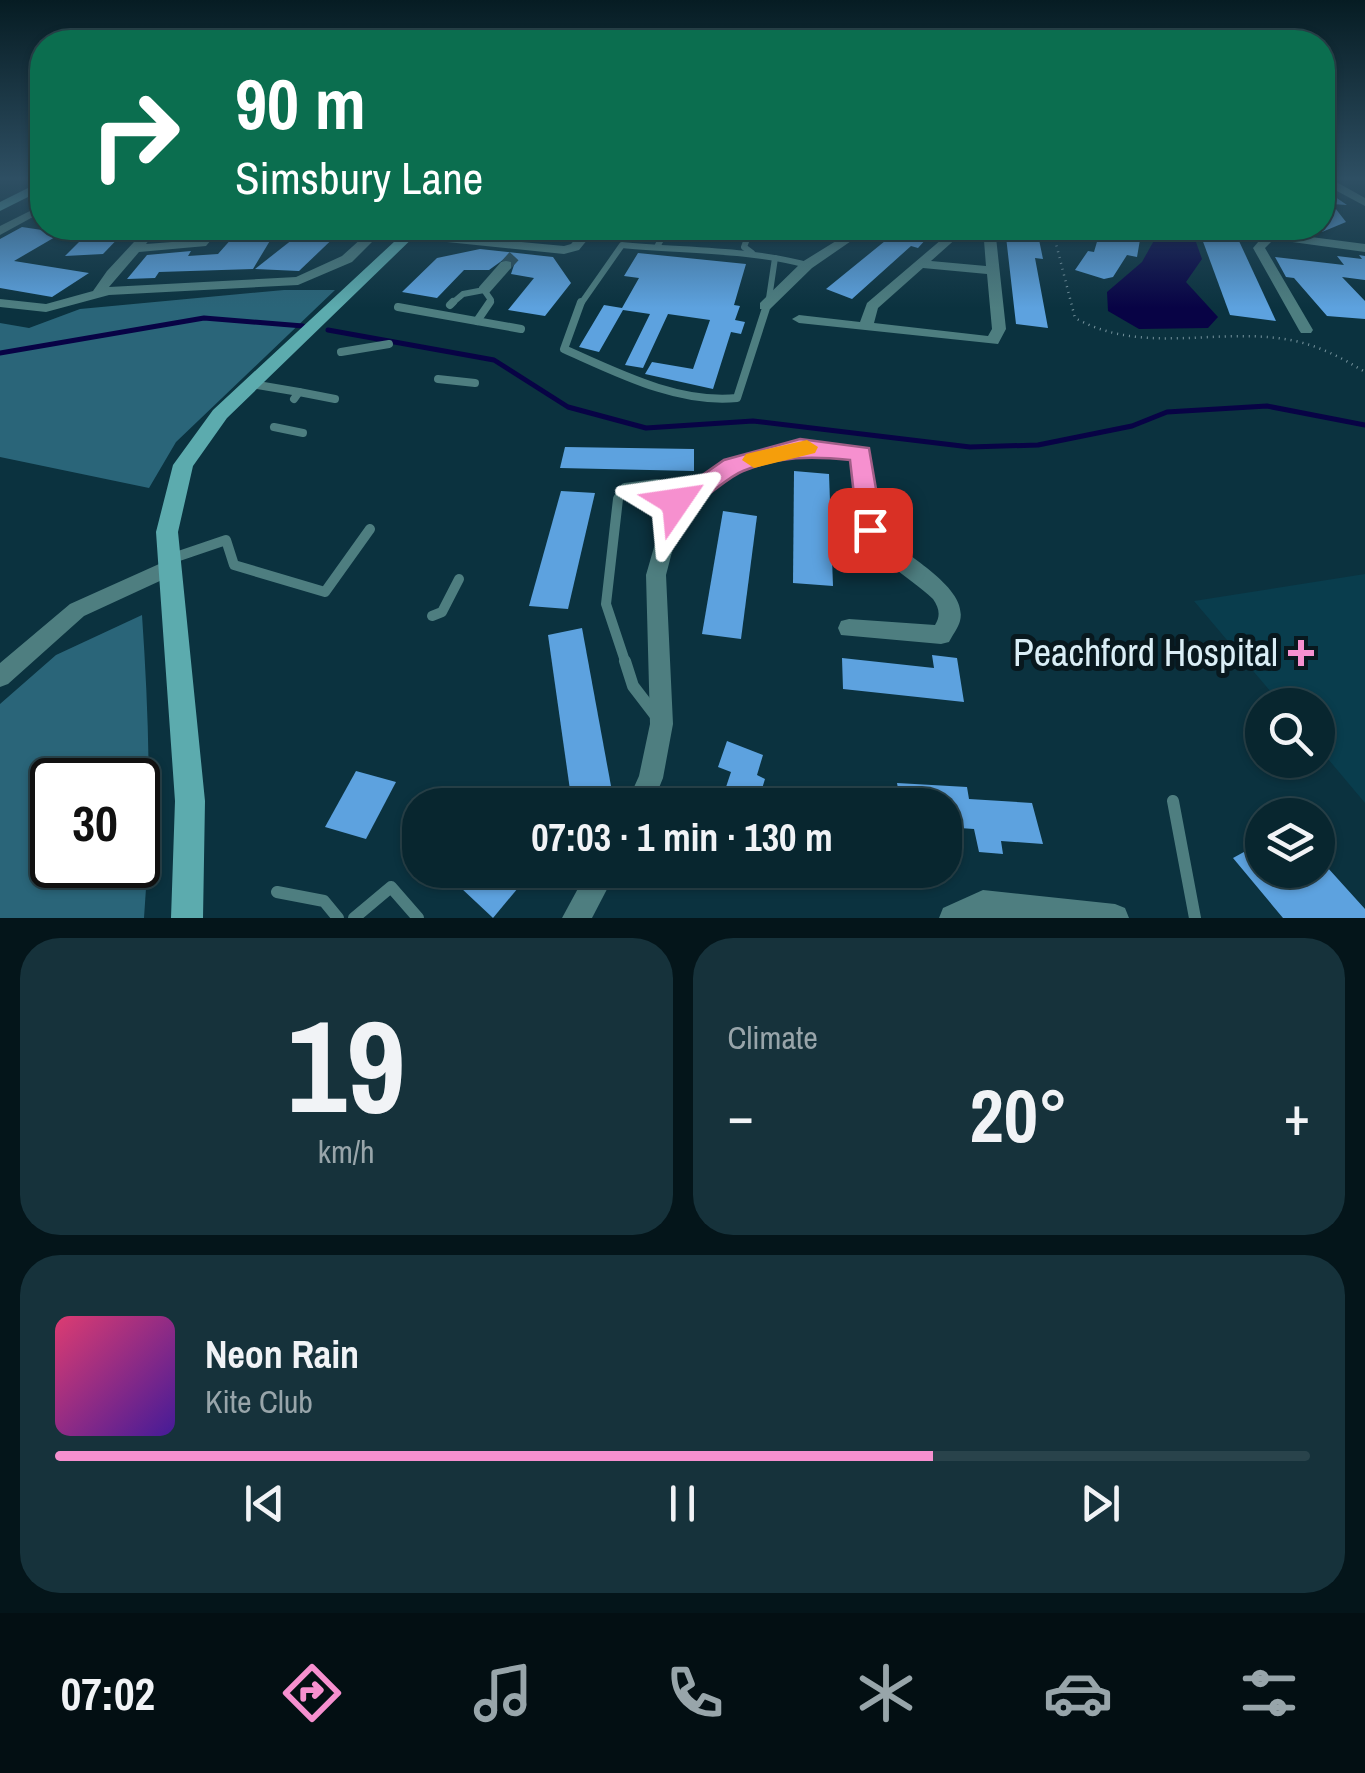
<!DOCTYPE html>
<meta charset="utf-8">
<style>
:root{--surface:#08262f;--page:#16323b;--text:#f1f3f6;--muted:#98a5aa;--line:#29434b;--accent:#f690cf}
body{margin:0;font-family:"Archivo Narrow",sans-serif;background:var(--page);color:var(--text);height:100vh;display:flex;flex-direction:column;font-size:38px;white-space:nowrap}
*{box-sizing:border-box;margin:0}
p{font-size:32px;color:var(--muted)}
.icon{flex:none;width:55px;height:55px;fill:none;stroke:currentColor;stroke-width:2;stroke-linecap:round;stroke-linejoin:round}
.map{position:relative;height:918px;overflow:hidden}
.sheet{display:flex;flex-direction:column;gap:20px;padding:20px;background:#04151a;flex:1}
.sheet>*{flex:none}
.hud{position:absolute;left:30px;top:30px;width:1305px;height:210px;border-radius:40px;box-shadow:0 2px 8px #0004,0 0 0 2px var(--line);background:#0b6e4f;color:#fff;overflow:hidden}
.fabs{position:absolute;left:1245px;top:688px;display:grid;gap:20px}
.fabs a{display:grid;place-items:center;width:90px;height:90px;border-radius:50%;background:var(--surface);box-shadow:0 2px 8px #0004,0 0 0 2px var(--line);font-size:50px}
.speed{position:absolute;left:30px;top:758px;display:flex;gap:20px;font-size:50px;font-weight:700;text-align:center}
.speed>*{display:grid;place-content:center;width:130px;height:130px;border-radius:50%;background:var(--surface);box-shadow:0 2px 8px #0004,0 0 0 2px var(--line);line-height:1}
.speed .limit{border:5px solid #111;border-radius:15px;background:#fff;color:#111}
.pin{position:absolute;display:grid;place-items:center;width:85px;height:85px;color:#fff;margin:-42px;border-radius:20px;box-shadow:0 5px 15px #0006}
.me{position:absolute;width:110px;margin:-55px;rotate:58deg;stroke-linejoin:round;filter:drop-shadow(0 0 8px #0008)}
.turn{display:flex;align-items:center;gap:35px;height:210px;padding:0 40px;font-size:45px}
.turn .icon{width:130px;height:130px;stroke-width:2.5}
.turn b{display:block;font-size:70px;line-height:85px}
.big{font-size:75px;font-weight:700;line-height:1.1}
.sheet .tile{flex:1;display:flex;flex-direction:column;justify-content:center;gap:15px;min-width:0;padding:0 35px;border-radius:40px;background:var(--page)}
.sheet .dial{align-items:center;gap:0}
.dial b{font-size:130px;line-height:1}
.song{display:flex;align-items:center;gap:30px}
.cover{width:120px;height:120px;border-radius:15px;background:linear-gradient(135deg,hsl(340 70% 55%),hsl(260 70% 35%))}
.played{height:10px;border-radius:5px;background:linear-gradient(90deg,var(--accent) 70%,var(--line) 70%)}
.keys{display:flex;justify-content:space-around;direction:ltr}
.heat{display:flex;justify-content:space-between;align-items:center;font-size:55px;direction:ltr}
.sheet .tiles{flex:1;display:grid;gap:20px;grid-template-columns:1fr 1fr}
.tile:last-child{grid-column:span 2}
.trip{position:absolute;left:402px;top:788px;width:560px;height:100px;border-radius:40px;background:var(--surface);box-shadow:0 2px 8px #0004,0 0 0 2px var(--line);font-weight:700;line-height:100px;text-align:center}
.dock{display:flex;height:160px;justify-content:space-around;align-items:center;background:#030f13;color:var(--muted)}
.dock .icon{width:70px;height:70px}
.dock .current{color:var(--accent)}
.dock b{font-size:45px;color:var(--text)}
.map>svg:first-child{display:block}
</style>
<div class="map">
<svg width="1365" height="918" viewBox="0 0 1365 918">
<rect width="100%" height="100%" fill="#0b323f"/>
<polygon fill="#093d4d" points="1365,574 1365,803 1318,747 1318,705 1282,705 1194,601"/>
<g fill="#2a6579" fill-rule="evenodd">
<polygon points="284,290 335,290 176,442 149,488 0,457 0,323 29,328 80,309"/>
<path d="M142 615C149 717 152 816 144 918H0V704L56 655ZM52 780H138V865H52Z"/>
</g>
<polygon fill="#080345" points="1161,228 1191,228 1202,259 1186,282 1218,317 1208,328 1139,329 1108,311 1107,292 1142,262"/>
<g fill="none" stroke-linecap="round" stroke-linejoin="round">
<g stroke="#080345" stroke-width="5">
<polyline points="328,330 494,360 568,407 646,428 753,421 970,447 1038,445 1132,426 1167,412 1267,406 1365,425"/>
<polyline points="0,353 204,318 303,326"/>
</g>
</g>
<g fill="#5da2df">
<polygon points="1322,188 1347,205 1332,204 1346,222 1322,232"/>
<polygon points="22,227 62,233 14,261 89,273 52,297 0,288 0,239"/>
<polygon points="93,228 128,228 103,254 65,256"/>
<polygon points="241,228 277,229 253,269 159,272 155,278 127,279 147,255 191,251 188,256 218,254"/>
<polygon points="307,228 344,228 299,271 255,269"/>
<polygon points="513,228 576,228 564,242 512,235"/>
<polygon points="901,228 936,228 918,248 911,246 852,299 826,289"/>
<polygon points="1005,228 1037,230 1043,259 1035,258 1048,328 1016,324"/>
<polygon points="1101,228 1142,228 1137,257 1127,255 1113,277 1104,279 1075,270 1088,251 1094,252"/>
<polygon points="1198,228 1233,228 1276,321 1230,315"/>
<polygon points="480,249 553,257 571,283 545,316 508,310 534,278 511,274 515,262 507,257 489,270 464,270 437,298 402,292 437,258"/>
<polygon points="638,253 746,264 734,305 740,306 735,320 745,322 741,334 731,332 713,389 645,374 652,362 693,369 710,320 668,314 643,368 625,365 650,314 623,310 599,352 579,347 604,305 622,308 639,278 624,276"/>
<polygon points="1359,255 1365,256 1365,280 1342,277 1365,301 1365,319 1327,316 1294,278 1286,277 1275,257 1344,265 1337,256 1362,259"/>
<polygon points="565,447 694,449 694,471 560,468"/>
<polygon points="794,471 829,474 833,586 793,583"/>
<polygon points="561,491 595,493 568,609 529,606"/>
<polygon points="723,511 757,516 741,639 702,634"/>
<polygon points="582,628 611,786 571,797 548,635"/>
<polygon points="932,655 957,658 964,702 843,689 842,658 934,668"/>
<polygon points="727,741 763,755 757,775 765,779 757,805 720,805 731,772 718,767"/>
<polygon points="356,771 396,782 366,839 325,827"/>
<polygon points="897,783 967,787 969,799 1032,803 1043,844 1001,841 1003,854 979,852 974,829 945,827 945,805 901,805"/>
<polygon points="1262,842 1262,870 1318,870 1318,857 1365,909 1365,918 1283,918 1233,858"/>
<polygon points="475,870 533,870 493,918 460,887"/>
</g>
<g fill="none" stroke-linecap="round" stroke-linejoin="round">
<polyline stroke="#2a4e5a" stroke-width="12" stroke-dasharray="12 6" stroke-linecap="butt" points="506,265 516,254"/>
<path stroke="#78959f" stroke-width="2.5" stroke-dasharray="1 5" stroke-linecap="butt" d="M1052 228 1075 318C1145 357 1220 325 1295 341 1322 347 1342 358 1365 372"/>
<g stroke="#4e7e80" stroke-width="6">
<polyline points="751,228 744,247 752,253"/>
<polyline points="658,245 667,228"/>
<polyline points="450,305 463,294 484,290 491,300 488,305"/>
<path d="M580 305 622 245C683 251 748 249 807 265"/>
<polyline points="768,305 775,258"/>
</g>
<g stroke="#4e7e80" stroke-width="8">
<path d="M581 302 564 349C618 373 678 404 737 398L768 302"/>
<polyline points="450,305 453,302"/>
<polyline points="398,307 521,329"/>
<polyline points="477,321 490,302"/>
<polyline points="341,352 389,344"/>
<polyline points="438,379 475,383"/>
<polyline points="252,384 299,392 294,399"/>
<polyline points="299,392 335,399"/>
<polyline points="274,427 303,433"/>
</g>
<g stroke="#4e7e80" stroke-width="10">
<polyline points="170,559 226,540 234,565 325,592 370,529"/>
<polyline points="432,616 442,612 459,579"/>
<polyline points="626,664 606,604 618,499 625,488 657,484 689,492"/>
</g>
<g stroke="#4e7e80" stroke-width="12">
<polyline points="625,661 633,686 656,716"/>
<polyline points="1173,801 1195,918"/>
<polyline points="277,892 324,901 338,918"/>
<polyline points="354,918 391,887 418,918"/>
</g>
<g fill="#4e7e80" fill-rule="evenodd">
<polygon points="1322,179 1331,179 1365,198 1365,206 1322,183"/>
<polygon points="42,205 42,212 0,235 0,226"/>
<polygon points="147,228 159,228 146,244 198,240 209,228 221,228 206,246 139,252 109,287 296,277 342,256 373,228 564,246 571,244 585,228 597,228 579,250 564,254 379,235 352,262 298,285 109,295 46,312 0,307 0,299 46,304 93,291 107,271"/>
<polygon points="857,228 870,228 812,268 770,309 760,309 760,303 802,262"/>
<path d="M955 228H968L931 261 986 266 983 228H995L1006 329 998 344 799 323 792 319 799 315 860 322 867 303ZM923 268 987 274 992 329 988 336 874 323 878 308Z"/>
<polygon points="1069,228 1081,228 1077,240 1069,240"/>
<polygon points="1258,228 1273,228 1288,234 1365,244 1365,252 1285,241 1272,241 1265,248 1313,330 1311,333 1301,333 1299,330 1253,248 1264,235 1268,234"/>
<polygon points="506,261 511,262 511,268 489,293 479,293 479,287 501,262"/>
<path d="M801 441 867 449 880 529C899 554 969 585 960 621 958 628 952 636 949 642L941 644 841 635 838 628 841 621 849 619 935 625C941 615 939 608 933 599 908 575 868 557 859 521 853 501 854 479 853 458L801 453 738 471 684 506 666 575 673 724 663 778 652 805H626L639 776 650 724 646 575 667 502 669 497 726 462Z"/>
<polygon points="168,560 175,562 178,568 175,574 84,616 8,684 0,687 0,663 70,604"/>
<polygon points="588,870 617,870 592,918 562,918"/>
<polygon points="983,890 1115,904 1125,908 1129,918 939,918 943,908"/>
</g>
<g fill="#5cabae" fill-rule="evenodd">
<polygon points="42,181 42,190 0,211 0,202"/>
<polygon points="409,228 423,228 227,418 193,466 178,532 205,801 203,918 171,918 175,801 156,532 173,465 213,410"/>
</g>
</g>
<linearGradient id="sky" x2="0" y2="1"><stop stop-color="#061c23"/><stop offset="0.58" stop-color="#2e4f63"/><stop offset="1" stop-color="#2e4f63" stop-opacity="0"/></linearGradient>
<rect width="1365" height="308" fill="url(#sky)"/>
<path fill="#f690cf" stroke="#a05e87" stroke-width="2.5" d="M800 439 869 448 883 530 879 537 870 539 858 530 850 460C811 456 780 456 743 471 720 480 693 516 667 508L664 502 724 460Z"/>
<polygon fill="#f59e0b" points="807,440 818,447 815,453 754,468 742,460 746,454"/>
<path fill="#f690cf" stroke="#08181e" stroke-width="4" d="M1296 638h10v10h10v10h-10v10h-10v-10h-10v-10h10z"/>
<g text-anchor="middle" stroke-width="10" stroke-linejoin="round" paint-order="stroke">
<g font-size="38" fill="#daeef6" stroke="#08181e" text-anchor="end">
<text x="1278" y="666">Peachford Hospital</text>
</g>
</g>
</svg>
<div class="fabs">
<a><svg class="icon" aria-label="search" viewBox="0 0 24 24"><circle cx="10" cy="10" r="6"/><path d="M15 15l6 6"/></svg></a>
<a><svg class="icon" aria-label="layers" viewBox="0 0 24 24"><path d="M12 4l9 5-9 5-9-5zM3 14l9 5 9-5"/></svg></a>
</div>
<div class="speed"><div class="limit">30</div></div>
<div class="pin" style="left:870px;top:530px;background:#d93025"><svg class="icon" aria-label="arrive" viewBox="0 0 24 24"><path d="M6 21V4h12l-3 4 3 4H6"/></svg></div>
<svg class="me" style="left:676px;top:502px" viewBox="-20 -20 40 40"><path d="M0-17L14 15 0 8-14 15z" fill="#f690cf" stroke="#fff" stroke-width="4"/></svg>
<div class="trip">07:03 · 1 min · 130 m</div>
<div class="hud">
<div class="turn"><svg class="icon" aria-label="right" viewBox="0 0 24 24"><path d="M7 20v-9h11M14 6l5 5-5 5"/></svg><div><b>90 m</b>Simsbury Lane</div></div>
</div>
</div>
<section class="sheet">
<div class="tiles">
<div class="tile dial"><b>19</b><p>km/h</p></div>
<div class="tile"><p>Climate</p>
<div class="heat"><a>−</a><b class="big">20°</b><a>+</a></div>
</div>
<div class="tile">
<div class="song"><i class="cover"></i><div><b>Neon Rain</b><p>Kite Club</p></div></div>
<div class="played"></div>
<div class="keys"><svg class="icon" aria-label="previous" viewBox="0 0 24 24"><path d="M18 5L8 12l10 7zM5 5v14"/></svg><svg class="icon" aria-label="pause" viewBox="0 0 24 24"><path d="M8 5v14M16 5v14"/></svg><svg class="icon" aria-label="next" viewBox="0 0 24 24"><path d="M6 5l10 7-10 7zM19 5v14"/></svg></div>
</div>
</div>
</section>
<nav class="dock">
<b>07:02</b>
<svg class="icon current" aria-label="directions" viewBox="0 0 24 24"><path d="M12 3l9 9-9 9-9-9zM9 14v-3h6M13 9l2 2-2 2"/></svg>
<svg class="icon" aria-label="music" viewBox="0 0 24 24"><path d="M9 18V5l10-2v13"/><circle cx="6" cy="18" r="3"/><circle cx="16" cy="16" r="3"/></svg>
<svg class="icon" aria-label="phone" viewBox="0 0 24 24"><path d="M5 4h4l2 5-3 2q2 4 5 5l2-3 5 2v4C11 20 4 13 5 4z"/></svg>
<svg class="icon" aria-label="climate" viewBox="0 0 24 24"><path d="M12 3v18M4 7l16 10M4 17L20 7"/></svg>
<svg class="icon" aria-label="car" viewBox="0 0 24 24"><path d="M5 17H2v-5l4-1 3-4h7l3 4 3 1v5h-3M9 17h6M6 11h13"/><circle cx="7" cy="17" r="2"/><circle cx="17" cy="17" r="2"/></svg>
<svg class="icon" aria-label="filters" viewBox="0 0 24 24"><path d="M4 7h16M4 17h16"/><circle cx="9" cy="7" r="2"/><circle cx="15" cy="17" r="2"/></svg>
</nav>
